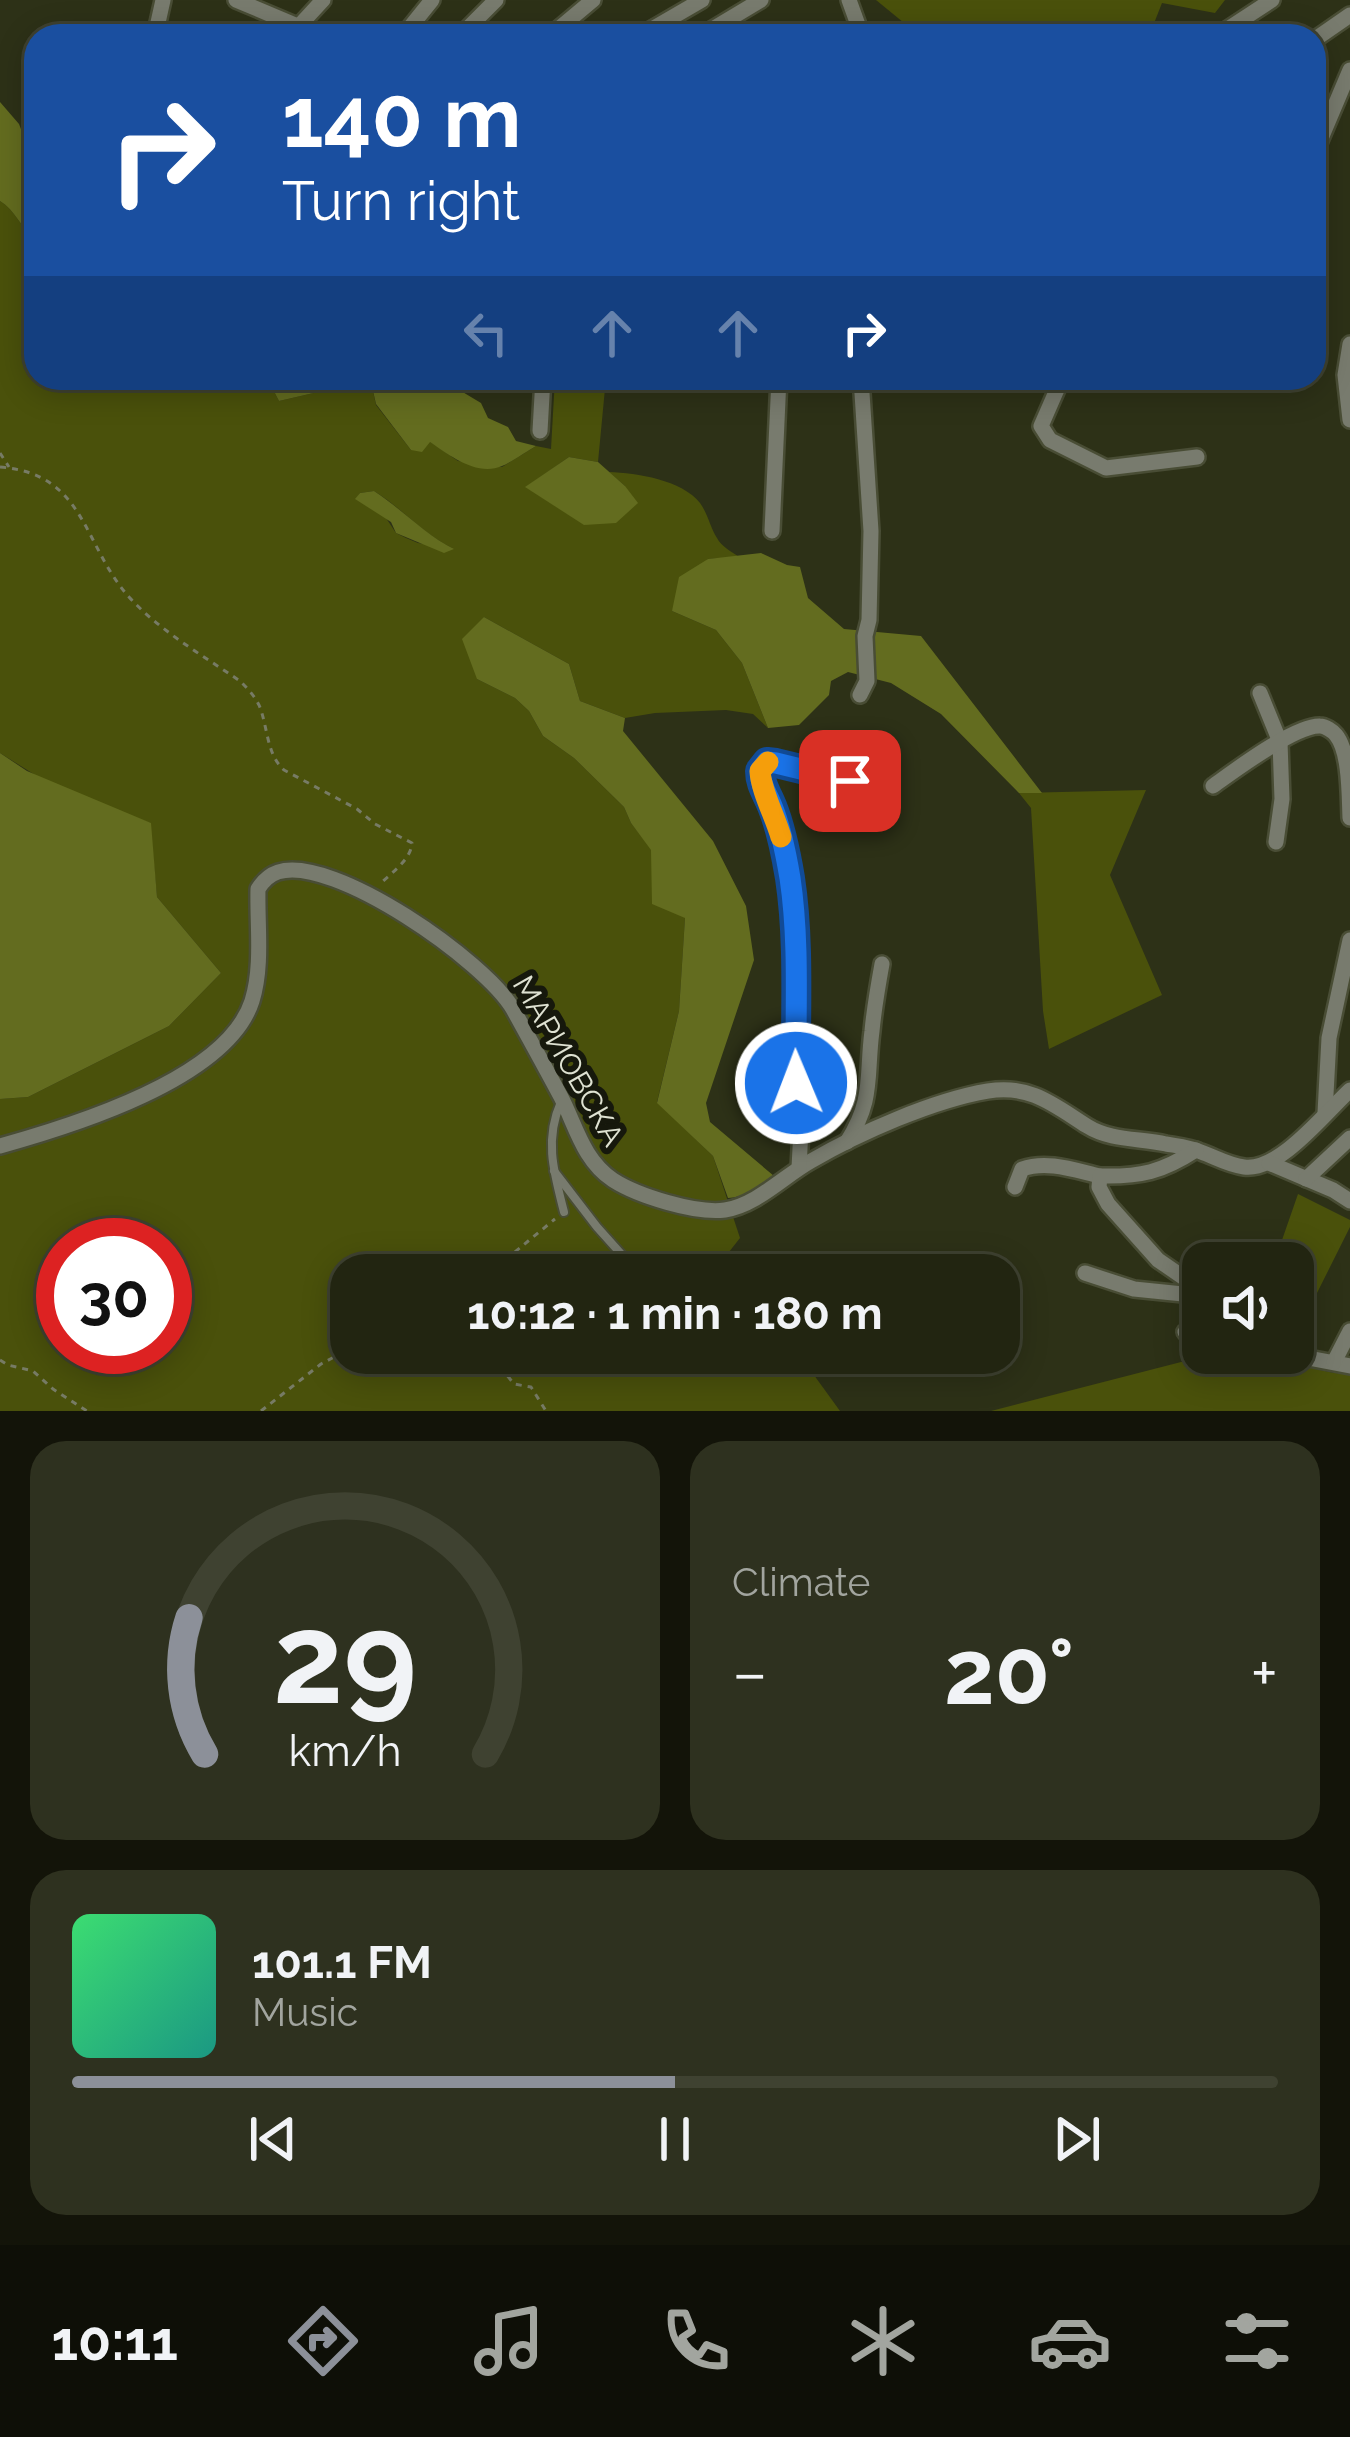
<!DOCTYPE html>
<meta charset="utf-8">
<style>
:root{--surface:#222511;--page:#2e311f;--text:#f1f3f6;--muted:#a2a59f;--line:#3f4231;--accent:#8c9099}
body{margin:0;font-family:Raleway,sans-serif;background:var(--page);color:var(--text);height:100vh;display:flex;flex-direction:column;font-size:45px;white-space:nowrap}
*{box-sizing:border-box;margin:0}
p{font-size:39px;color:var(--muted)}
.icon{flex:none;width:66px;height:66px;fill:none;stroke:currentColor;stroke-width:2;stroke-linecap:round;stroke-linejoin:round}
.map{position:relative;height:1411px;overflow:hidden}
.side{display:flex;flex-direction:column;gap:30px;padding:30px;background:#131409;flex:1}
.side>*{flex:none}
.banner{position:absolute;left:24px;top:24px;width:1302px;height:366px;border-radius:36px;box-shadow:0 6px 30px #0003,0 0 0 3px var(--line);background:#1a4fa0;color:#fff;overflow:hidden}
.fabs{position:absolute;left:1182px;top:1242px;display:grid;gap:24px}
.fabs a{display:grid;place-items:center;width:132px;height:132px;border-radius:24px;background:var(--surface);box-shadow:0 6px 30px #0003,0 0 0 3px var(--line);font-size:60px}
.speed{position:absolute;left:36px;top:1218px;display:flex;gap:24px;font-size:60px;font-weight:700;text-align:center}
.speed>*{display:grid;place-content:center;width:156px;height:156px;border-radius:50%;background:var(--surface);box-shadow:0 6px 30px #0003,0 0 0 3px var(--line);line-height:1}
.speed .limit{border:18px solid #d22;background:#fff;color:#111}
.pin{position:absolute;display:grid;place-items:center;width:102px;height:102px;color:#fff;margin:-51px;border-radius:24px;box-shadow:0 6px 18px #0006}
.me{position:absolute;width:132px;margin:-66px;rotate:359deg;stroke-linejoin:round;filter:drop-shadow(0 0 9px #0008)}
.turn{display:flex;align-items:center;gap:42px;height:252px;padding:0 60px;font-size:54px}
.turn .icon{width:156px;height:156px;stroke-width:2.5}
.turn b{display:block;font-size:84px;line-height:102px}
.lanes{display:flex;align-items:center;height:114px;padding:0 60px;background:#0003;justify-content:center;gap:60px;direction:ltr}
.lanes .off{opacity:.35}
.big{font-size:90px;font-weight:700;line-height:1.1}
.side .widget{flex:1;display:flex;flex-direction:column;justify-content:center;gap:18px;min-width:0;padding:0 42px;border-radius:36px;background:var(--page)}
.side .dial{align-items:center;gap:0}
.dial svg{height:312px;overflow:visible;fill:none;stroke:var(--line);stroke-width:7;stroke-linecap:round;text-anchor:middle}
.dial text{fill:var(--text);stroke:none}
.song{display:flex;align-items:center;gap:36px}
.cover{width:144px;height:144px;border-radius:18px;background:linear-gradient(135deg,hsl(140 70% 55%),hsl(170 70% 35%))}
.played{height:12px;border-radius:6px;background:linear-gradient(90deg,var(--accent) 50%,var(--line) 50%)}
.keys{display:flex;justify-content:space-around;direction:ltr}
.heat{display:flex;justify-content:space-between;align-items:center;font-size:66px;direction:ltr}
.side .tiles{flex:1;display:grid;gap:30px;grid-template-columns:1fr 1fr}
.widget:last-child{grid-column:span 2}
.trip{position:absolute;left:330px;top:1254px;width:690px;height:120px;border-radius:36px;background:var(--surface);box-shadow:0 6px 30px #0003,0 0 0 3px var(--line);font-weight:700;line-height:120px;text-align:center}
.tabs{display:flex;height:192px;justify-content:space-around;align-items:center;background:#0e0f07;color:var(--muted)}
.tabs .icon{width:84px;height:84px}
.tabs .active{color:var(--accent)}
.tabs b{font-size:54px;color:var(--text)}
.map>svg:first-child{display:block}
</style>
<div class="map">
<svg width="1350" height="1411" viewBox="0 0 1350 1411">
<rect width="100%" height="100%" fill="#2d3117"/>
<g fill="#4a510b" fill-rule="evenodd">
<polygon points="876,0 1225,0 1215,13 1162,3 1149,36 920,36"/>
<path d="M0 201C15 210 22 229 36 241V378H267L279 401 344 386 351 378H366L371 382 376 405 411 450 429 441 458 461 502 467 536 446 551 449 555 378H606L598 462 569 457 526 487 585 525 625 486 609 472C637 473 682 480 700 503 708 514 710 527 717 538 721 546 732 552 739 557L708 559 672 611 716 630 742 663 768 728 753 714 726 710 655 713 625 718 580 701 569 664 484 617 477 679 515 698 529 711 543 736 574 758 624 807 631 823 652 850 685 918 679 1011 657 1102 713 1156 740 1238 714 1271 728 1275H351V1353H798L840 1411H0V1099L28 1097 169 1026 221 973 157 897 150 823 48 783 0 753ZM374 491C402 508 423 534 452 548L418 543 406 538 396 533 386 518 356 499 360 493ZM63 1245H165V1347H63Z"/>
<polygon points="1146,790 1110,875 1162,995 1049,1049 1043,1011 1031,808 1019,793"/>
<polygon points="1298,1194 1350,1220 1350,1227 1315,1297 1293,1287 1293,1263 1274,1263"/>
<polygon points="1216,1353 1243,1353 1334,1373 1350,1364 1350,1411 991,1411"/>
</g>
<g fill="#636c1f">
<path d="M0 102 19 124 26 142 36 152V241C22 229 15 210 0 201Z"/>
<polygon points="267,378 351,378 344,386 279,401"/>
<path d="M366 378H454L461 391 481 403 488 418 508 427 516 441 536 446C527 451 510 463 502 466 477 477 449 455 430 442L422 452 411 450 376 404 371 382Z"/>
<polygon points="569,457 598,462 625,486 638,503 616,523 584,525 525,487"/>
<path d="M374 491C402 509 424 534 454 549L444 553 396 533 391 522 355 499 360 493Z"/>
<polygon points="761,553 787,565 800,567 808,598 844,629 921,636 1042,793 1019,793 941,714 891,683 848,672 831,681 829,695 799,725 768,728 742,663 716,630 672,611 679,577 708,559"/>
<path d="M484 617 569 664 580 701 625 718 623 731 713 841 746 906 754 960 706 1103 710 1122 774 1176C759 1187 746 1197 728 1198L713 1156 657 1103 679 1011 685 918 652 904 651 850 631 823 624 807 574 758 543 736 529 711 515 698 477 679 462 639Z"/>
<polygon points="0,753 27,771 151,823 157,897 221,973 169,1026 28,1097 0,1099"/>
</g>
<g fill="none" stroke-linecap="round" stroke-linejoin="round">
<defs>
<g id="lane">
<path d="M561 1102C544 1140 554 1173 564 1212"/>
<polyline points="554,1171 597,1227 640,1275"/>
</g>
<g id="street">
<polyline points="236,0 321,36"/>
<polyline points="849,0 862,36"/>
<polyline points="299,26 323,0"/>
<polyline points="155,36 163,0"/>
<polyline points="403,36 432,0"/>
<polyline points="460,36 496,0"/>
<polyline points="550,36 593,0"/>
<polyline points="640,36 702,0"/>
<polyline points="701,36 761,0"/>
<polyline points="1217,36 1272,0"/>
<polyline points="1314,40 1350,15"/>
<polyline points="1314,155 1350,70"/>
<polyline points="1350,344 1345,375 1350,420"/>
<polyline points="1062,378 1041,426 1050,440 1106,468 1197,457"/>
<polyline points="540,431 543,378"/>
<polyline points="772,531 779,378"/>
<polyline points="1260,693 1280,742 1282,799 1276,842"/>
<polyline points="860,695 867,681 865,636 869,620 871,531 861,378"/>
<path d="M1213 786C1234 771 1295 725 1320 726 1325 726 1333 731 1336 735 1350 752 1349 796 1350 818"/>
<polyline points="1325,1113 1329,1038 1350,940"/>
<path d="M847 1142C874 1099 866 1078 872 1031 874 1009 878 986 882 964"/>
<path d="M0 1146C72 1126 227 1079 252 1001 263 966 257 925 258 889 263 881 269 875 278 872 333 854 486 962 513 1009 529 1038 545 1067 561 1097 576 1126 583 1160 613 1180 638 1196 696 1214 725 1210 757 1205 784 1176 811 1161 859 1133 934 1100 988 1091 1030 1084 1054 1105 1087 1126 1111 1141 1139 1138 1166 1144 1178 1146 1190 1147 1201 1152 1215 1157 1228 1165 1244 1167 1279 1172 1325 1113 1350 1090"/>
<polyline points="1269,1163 1333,1190 1350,1201"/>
<polyline points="799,1168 801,1129 796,1083 794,922 783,841 772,806 761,783 760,771 767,762 776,763 888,790"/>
<polyline points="1306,1179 1350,1138"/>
<path d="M1015 1187 1022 1169C1047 1160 1074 1170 1100 1176"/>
<path d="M1085 1273 1134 1289 1183 1294 1191 1290 1190 1282 1158 1260 1108 1204 1099 1187 1100 1176C1141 1177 1162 1172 1196 1150"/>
<polyline points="1185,1332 1203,1331"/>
<polyline points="1282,1353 1350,1366"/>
<polyline points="1334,1362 1350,1331"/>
</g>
</defs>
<use href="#lane" stroke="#494d35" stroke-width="12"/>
<use href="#street" stroke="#494d35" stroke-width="20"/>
<g stroke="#777b65" stroke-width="3" stroke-dasharray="6 6" stroke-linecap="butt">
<polyline points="0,453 9,467"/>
<path d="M0 467C86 474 82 544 129 597 160 631 202 655 240 681 247 688 254 695 259 705 268 726 266 754 284 770L357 809 375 824 412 843C411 860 391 873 380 884"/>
<polyline points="473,1275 510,1256 555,1219"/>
<polyline points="510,1353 506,1374 514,1384 531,1387 546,1411"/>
<polyline points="0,1360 8,1365 33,1371 53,1389 87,1411"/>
<polyline points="261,1411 321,1364 351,1348"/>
</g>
<use href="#lane" stroke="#787b6e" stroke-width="8"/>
<use href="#street" stroke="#787b6e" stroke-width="15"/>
</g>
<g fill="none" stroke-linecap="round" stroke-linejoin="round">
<defs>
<path id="route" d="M796 1083C795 1015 800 945 790 878 786 854 781 828 772 806 767 793 760 785 760 771L767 762 776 763 850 781"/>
</defs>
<use href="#route" stroke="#114b97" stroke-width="30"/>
<use href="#route" stroke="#1a73e8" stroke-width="21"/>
<path stroke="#f59e0b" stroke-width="21" d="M768 762 760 771C761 791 775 816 781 837"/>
</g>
<g text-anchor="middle" stroke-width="12" stroke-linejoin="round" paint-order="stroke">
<g font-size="30" fill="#dfe2d2" stroke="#16180c">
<text transform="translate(568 1061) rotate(60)" y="10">МАРИОВСКА</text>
</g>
</g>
</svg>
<div class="fabs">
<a><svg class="icon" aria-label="sound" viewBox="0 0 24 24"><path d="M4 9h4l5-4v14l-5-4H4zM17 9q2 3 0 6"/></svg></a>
</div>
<div class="speed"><div class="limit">30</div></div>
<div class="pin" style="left:850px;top:781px;background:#d93025"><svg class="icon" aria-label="arrive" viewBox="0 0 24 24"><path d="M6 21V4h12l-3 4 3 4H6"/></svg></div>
<svg class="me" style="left:796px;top:1083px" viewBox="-20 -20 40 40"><circle r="17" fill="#1a73e8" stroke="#fff" stroke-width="3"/><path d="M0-11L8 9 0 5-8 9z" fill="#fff"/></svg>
<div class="trip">10:12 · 1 min · 180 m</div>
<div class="banner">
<div class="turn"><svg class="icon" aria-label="right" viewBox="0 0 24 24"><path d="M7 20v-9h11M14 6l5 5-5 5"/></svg><div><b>140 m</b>Turn right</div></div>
<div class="lanes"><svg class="icon off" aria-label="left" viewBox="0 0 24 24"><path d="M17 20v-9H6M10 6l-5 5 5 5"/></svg><svg class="icon off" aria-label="ahead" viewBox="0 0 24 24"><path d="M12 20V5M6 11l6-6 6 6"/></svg><svg class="icon off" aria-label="ahead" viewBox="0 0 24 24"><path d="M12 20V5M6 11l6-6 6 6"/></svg><svg class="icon" aria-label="right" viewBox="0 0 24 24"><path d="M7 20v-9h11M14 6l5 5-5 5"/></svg></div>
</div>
</div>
<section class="side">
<div class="tiles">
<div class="widget dial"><svg viewBox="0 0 100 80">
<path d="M14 69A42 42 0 1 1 86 69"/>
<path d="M14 69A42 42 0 0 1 10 34" stroke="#8c9099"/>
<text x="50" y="56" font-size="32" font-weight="700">29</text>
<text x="50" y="72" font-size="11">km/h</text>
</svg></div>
<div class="widget"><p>Climate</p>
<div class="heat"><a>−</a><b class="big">20°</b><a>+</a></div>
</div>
<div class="widget">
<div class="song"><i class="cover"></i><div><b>101.1 FM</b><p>Music</p></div></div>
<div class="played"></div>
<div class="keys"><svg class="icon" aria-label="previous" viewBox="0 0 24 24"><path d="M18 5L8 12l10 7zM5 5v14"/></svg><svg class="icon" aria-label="pause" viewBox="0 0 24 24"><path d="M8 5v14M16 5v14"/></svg><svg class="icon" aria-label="next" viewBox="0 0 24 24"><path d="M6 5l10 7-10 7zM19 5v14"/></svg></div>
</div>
</div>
</section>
<nav class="tabs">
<b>10:11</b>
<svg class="icon active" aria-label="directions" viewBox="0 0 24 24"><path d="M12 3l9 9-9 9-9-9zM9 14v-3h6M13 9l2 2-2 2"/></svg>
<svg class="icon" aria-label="music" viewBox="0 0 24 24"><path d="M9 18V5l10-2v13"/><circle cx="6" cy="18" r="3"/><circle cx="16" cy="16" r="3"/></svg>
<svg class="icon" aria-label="phone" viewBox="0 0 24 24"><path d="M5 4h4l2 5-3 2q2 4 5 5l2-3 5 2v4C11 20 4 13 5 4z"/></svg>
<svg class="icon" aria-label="climate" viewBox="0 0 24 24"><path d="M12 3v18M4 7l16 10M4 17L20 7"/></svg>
<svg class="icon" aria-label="car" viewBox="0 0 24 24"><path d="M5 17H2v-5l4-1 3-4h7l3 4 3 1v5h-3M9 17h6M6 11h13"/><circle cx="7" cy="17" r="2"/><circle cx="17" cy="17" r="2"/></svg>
<svg class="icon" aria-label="filters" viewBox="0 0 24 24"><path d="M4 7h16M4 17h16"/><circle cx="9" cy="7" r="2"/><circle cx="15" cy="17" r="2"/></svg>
</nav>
